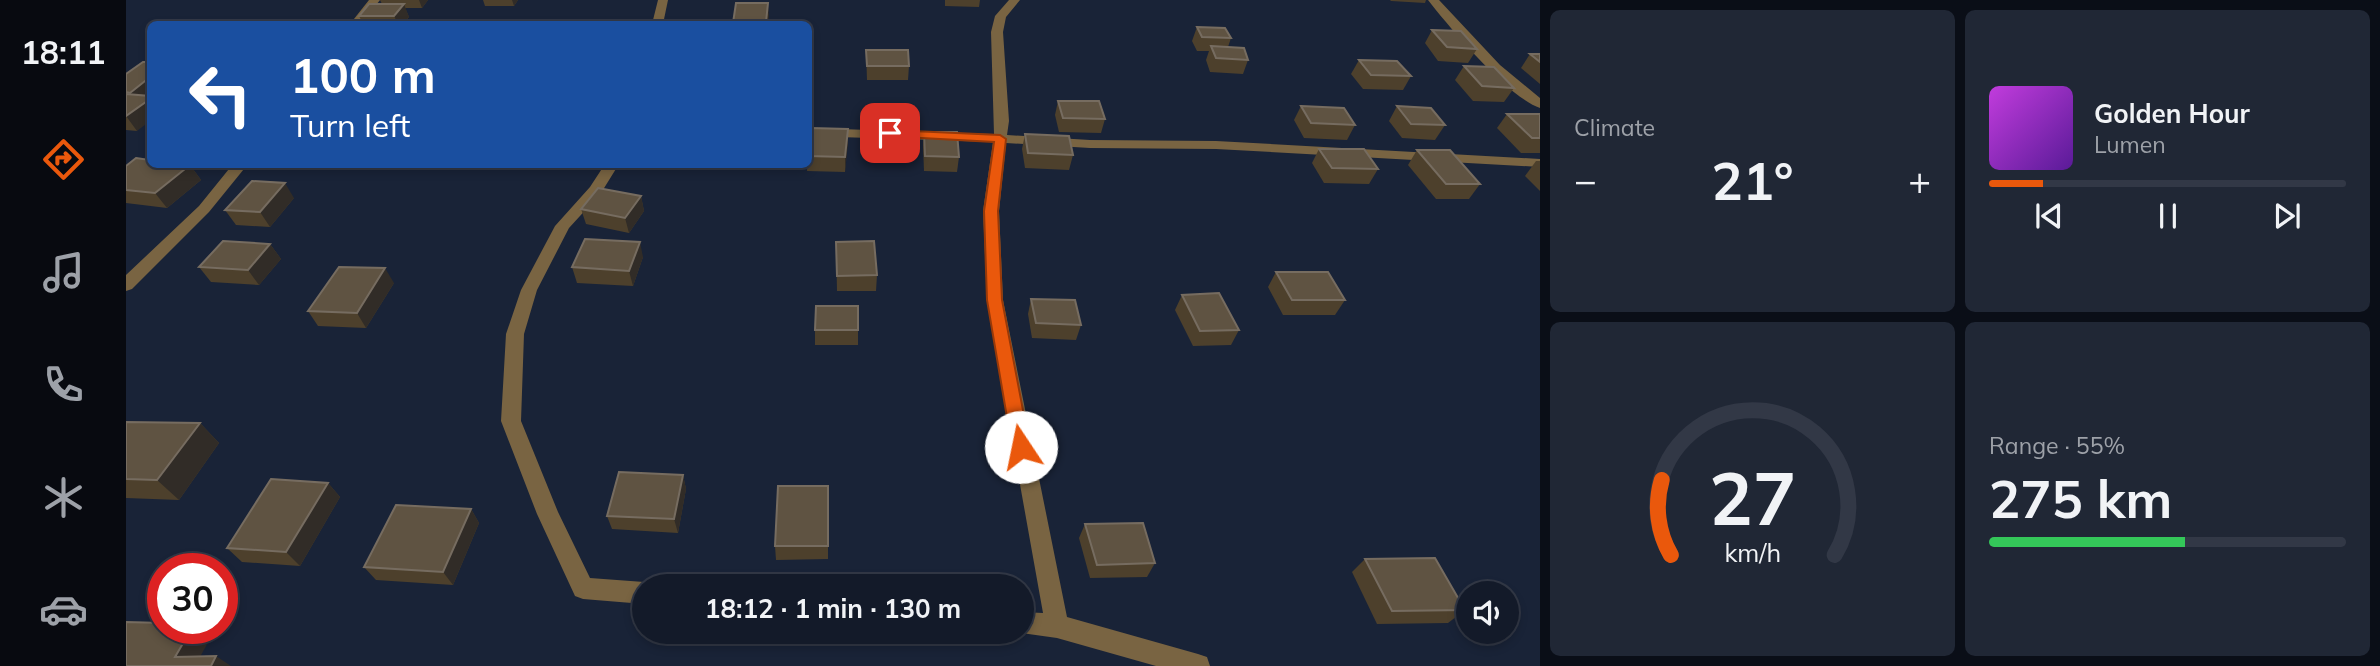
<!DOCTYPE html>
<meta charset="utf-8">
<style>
:root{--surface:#131a29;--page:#202735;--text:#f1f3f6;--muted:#9da1a8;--line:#323846;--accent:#ea580c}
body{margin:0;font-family:Mulish,sans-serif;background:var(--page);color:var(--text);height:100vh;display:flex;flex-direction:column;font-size:26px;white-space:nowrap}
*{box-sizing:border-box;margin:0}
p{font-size:23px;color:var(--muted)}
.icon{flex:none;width:38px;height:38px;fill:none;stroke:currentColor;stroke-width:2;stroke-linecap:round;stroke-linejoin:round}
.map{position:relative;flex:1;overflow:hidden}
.details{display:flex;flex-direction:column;gap:10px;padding:10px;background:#0a0e17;width:840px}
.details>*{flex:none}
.hud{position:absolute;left:21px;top:21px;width:665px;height:147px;border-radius:10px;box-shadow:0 4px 10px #0003,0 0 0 2px var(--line);background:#1a4fa0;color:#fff;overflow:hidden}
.buttons{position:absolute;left:1330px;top:581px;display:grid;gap:14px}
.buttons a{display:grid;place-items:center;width:63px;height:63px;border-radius:50%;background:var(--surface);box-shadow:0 4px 10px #0003,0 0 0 2px var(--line);font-size:35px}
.speed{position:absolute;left:21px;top:553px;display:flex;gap:14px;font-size:35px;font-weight:700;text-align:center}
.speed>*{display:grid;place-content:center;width:91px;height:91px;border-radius:50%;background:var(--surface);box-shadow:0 4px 10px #0003,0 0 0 2px var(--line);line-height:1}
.speed .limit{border:10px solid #d22;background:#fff;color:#111}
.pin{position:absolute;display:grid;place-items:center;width:60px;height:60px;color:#fff;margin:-30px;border-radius:14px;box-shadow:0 4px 10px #0006}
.me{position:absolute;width:77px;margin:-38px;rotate:349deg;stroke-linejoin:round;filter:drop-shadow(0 0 5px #0008)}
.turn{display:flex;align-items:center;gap:24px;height:147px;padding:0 28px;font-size:32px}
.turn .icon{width:91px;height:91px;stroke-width:2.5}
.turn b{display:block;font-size:49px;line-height:60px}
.big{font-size:52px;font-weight:700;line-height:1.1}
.details .tile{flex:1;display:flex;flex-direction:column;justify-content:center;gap:10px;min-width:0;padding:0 24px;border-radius:10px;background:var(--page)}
.details .dial{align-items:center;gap:0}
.dial svg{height:182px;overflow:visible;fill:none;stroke:var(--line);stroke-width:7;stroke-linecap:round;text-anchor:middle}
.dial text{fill:var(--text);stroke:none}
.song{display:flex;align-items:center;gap:21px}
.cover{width:84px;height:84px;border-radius:10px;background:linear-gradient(135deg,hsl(290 70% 55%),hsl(270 70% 35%))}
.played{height:7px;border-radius:4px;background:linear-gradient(90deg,var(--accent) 15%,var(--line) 15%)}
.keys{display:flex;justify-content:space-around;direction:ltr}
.heat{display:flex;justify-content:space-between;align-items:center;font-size:38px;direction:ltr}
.charge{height:10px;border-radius:5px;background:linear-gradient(90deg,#34c759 55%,var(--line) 0)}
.details .tiles{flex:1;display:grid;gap:10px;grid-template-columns:repeat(2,1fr)}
.trip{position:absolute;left:506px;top:574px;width:402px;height:70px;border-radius:35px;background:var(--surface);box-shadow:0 4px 10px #0003,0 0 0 2px var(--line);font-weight:700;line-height:70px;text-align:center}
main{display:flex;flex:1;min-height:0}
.menu{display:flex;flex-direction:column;width:126px;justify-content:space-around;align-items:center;background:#080a10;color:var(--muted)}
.menu .icon{width:49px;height:49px}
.menu .active{color:var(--accent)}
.menu b{font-size:32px;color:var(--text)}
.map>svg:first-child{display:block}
</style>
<main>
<nav class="menu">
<b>18:11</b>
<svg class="icon active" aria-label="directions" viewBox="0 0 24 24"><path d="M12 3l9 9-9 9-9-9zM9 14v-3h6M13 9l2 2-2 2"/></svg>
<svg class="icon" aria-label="music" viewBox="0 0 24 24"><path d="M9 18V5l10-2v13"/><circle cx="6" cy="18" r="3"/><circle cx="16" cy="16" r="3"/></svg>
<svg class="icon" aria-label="phone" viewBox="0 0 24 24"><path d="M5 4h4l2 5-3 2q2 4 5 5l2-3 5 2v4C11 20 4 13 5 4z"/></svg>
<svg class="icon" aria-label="climate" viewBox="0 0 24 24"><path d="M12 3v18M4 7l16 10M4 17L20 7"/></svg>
<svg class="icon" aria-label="car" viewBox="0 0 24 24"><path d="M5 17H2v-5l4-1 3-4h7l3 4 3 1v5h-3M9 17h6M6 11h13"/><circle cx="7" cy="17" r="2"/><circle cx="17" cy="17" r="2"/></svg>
</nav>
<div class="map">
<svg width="1414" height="666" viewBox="0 0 1414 666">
<rect width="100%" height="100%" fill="#192337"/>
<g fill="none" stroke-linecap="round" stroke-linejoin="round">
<g fill="#796442" fill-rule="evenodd">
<polygon points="243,0 254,0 235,24 224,24"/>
<polygon points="532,0 542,0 537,24 526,24"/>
<polygon points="883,0 894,0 880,17 877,32 883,121 881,135 964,140 1090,141 1414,159 1414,167 1090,149 964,148 880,143 873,211 877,300 941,617 1072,654 1081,657 1084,666 1030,666 931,638 889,632 896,632 896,612 917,613 861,300 857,211 867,142 682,136 682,128 868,134 865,32 869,16"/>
<path d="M1302 0H1313L1374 65 1414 98V108C1383 98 1323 27 1302 0Z"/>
<polygon points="107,164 122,164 83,212 6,289 0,291 0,275 73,206"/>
<polygon points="479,164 493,164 475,193 443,228 411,290 398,334 395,421 432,512 464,578 518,582 526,585 518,586 518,604 457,599 449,596 411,514 375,421 380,334 395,290 429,226 464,187"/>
</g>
</g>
<g fill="#4d402c">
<polygon points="254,0 302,0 296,8 279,8 283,17 277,24 237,24 233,16 256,4"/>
<polygon points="357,0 392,0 388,6 359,6"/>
<polygon points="819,0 854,0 853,7 819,6"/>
<polygon points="1264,0 1300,0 1299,3 1265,1"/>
<polygon points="642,3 642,24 607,24 607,23"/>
<polygon points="1071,27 1105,38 1102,47 1122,60 1117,74 1084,72 1080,60 1083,51 1071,51 1066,41"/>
<polygon points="1306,30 1351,49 1342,63 1312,61 1299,43"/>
<polygon points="740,50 783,66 782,80 741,80"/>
<polygon points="1404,54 1414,54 1414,84 1395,68"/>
<polygon points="1233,60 1285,76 1277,90 1237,89 1225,74"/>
<polygon points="17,62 11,131 0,130 0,74"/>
<polygon points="1338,66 1388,88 1378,102 1347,101 1329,80"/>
<polygon points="932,101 979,119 975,133 933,132 929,115"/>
<polygon points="1175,106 1229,125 1221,140 1178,138 1168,120"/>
<polygon points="1271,106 1319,125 1309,140 1276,138 1263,121"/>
<polygon points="1381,114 1414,114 1414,153 1395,153 1371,128"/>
<polygon points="722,129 719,172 681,171 682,145"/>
<polygon points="798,132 833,157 831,172 798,171 797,146"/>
<polygon points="899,134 947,155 943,170 899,168 896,149"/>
<polygon points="1193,149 1252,169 1243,184 1198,183 1186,163"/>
<polygon points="1291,150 1354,184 1343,199 1310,199 1282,165"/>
<polygon points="1410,161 1414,161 1414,191 1399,176"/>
<polygon points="290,164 338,164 335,169 292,169"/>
<polygon points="64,165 75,180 41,208 0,203 0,166"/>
<polygon points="515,196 518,211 503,233 460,224 455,209"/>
<polygon points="168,198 144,227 110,225 99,210"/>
<polygon points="710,242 751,275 750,291 711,291"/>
<polygon points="144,244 155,259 133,285 85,282 73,267"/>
<polygon points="517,257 507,286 451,283 446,267"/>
<polygon points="1150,272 1219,300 1209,315 1157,315 1142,287"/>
<polygon points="268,283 240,328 192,326 182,311"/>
<polygon points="1056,295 1113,330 1105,345 1067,346 1049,310"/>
<polygon points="905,299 955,325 950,340 906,338 902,314"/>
<rect x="689" y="330" width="43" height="15"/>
<polygon points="0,422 74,423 93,443 53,500 0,498"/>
<polygon points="557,475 560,489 552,533 486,529 481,516"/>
<polygon points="202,483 214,497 174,566 116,562 101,548"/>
<polygon points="702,486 702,559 650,560 649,546"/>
<polygon points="345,509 353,523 327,585 250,580 238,567"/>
<polygon points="959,524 1029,563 1021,577 964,578 953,538"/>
<polygon points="1239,559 1339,610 1322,623 1251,624 1226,572"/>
</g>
<g fill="#312c27">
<polygon points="293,0 302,0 296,8"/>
<polygon points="386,0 392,0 388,6"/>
<polygon points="642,3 643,16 642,24 641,24"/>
<polygon points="278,4 283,17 277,24 272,24 268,16"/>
<polygon points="24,77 24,121 11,131 0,116 14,107 4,93"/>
<polygon points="722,129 722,144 719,172 719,157"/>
<polygon points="64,165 75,180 41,208 29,193"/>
<polygon points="159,183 168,198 144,227 134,212"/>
<polygon points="515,196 518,211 503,233 499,218"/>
<polygon points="514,242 517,257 507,286 503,271"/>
<polygon points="144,244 155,259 133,285 122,270"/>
<polygon points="259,268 268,283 240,328 231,313"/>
<polygon points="74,423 93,443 53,500 31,480"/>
<polygon points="557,475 560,489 552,533 548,519"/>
<polygon points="202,483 214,497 174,566 160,552"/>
<polygon points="345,509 353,523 327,585 317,572"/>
<polygon points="66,628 73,628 85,637 69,666 49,657"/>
<polygon points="90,656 105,666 85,666"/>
</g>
<g fill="#5f5342" stroke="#766c60" stroke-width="2">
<polygon points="610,3 642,3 640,22 607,23"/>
<polygon points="243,4 278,4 268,16 233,16"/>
<polygon points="402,20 437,20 434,24 399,24"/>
<polygon points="1071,27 1099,28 1105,38 1076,37"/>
<polygon points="1306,30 1335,31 1351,49 1321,47"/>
<polygon points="1085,46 1118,48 1122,60 1090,58"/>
<polygon points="740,50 782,50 783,66 741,66"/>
<polygon points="1404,54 1414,54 1414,62"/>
<polygon points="1233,60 1271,61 1285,76 1245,75"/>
<polygon points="17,62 24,62 24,77 4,93 0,92 0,74"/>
<polygon points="1338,66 1368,67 1388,88 1356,86"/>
<polygon points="0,94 24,96 24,99 0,116"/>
<polygon points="932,101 973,101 979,119 937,118"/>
<polygon points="1175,106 1218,108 1229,125 1185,123"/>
<polygon points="1271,106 1305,108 1319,125 1285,124"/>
<polygon points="1381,114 1414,114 1414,138 1406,138"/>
<polygon points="685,128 722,129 719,157 682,156 682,145"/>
<polygon points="798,132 831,132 833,157 799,156"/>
<polygon points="899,134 943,136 947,155 902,153"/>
<polygon points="1193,149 1238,149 1252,169 1206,168"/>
<polygon points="1291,150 1324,150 1354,184 1320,184"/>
<polygon points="10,158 24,160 24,164 64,165 29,193 0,190 0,166"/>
<polygon points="126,181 159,183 134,212 99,210"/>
<polygon points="472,188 515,196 499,218 455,209"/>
<polygon points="459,239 514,242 503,271 446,267"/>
<polygon points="97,241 144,244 122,270 73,267"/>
<polygon points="748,241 751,275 711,276 710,242"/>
<polygon points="213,267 259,268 231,313 182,311"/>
<polygon points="1150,272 1202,272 1219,300 1166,300"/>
<polygon points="1093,293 1113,330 1074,331 1056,295"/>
<polygon points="905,299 949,300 955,325 910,323"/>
<polygon points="690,306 732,306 732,330 689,330"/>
<polygon points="0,422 74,423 31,480 0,479"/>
<polygon points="493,472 557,475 548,519 481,516"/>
<polygon points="145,479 202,483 160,552 101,548"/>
<polygon points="652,486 702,486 702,546 649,546"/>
<polygon points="270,505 345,509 317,572 238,567"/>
<polygon points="1017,523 1029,563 971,565 959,524"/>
<polygon points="1309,558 1339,610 1266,611 1239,559"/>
<polygon points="0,622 37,623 37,628 66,628 49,657 90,656 85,666 0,666"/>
</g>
<polygon fill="#ea580c" stroke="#983908" stroke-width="2" points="764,130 874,135 880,139 872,211 876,300 904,447 902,453 895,455 889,453 886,447 861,300 858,211 868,142 759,136 759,131"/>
</svg>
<div class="buttons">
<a><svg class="icon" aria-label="sound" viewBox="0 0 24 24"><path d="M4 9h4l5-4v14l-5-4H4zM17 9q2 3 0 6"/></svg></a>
</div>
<div class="speed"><div class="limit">30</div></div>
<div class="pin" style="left:764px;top:133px;background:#d93025"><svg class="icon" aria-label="arrive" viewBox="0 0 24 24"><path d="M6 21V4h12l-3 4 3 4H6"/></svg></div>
<svg class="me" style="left:895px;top:447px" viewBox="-20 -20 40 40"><circle r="19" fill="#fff"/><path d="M0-13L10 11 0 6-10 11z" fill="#ea580c"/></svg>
<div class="trip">18:12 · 1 min · 130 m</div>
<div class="hud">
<div class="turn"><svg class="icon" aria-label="left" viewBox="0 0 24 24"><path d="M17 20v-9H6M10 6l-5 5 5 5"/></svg><div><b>100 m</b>Turn left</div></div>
</div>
</div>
<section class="details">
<div class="tiles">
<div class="tile"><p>Climate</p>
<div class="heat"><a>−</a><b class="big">21°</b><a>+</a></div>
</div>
<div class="tile">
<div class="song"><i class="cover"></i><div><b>Golden Hour</b><p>Lumen</p></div></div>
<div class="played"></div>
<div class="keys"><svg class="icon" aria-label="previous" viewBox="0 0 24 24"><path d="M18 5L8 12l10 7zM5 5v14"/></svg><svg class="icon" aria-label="pause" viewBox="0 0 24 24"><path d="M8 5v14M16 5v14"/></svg><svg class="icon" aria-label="next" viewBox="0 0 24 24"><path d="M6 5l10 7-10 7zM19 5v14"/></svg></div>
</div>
<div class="tile dial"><svg viewBox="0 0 100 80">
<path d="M14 69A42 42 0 1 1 86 69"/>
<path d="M14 69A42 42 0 0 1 10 36" stroke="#ea580c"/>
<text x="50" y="56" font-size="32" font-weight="700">27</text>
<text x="50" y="72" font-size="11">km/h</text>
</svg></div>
<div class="tile"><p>Range · 55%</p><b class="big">275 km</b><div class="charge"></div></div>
</div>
</section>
</main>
